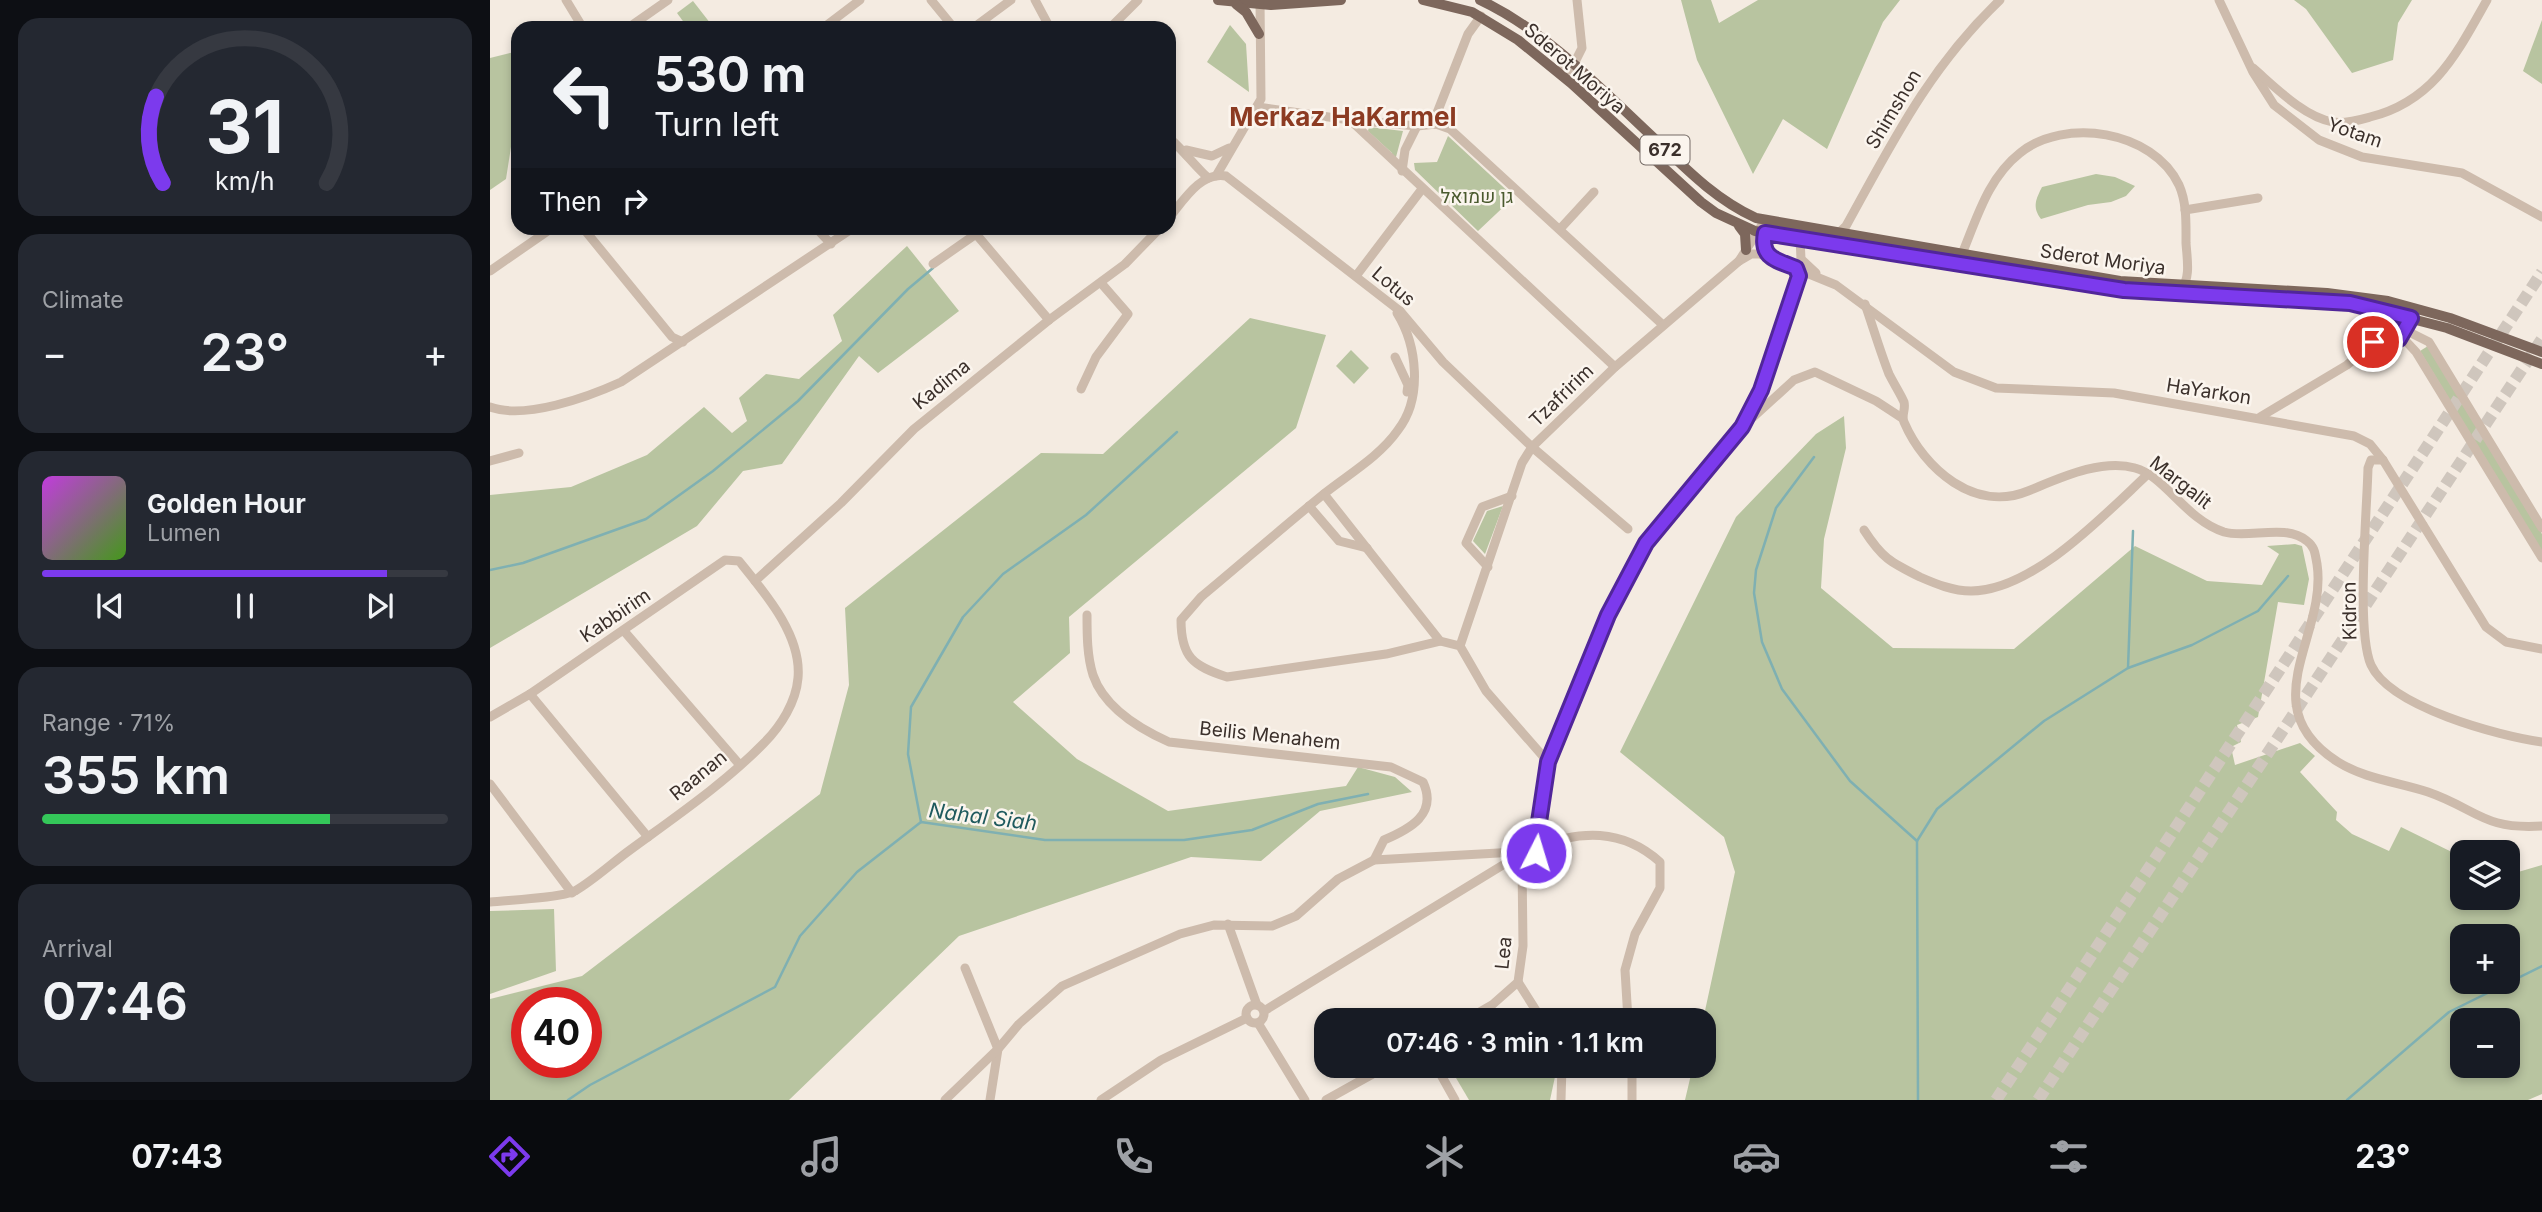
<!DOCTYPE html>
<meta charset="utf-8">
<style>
:root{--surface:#171b24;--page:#242831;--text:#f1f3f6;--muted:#9ea1a6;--line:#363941;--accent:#7c3aed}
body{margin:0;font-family:Inter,Heebo,sans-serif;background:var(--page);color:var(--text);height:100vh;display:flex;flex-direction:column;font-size:26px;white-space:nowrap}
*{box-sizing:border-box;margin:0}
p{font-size:23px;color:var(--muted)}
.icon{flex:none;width:38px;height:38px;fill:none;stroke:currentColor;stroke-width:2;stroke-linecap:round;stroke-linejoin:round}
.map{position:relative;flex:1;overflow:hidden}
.drawer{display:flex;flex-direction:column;gap:18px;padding:18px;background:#0d0f14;width:490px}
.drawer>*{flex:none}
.top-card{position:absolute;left:21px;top:21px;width:665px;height:214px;border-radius:21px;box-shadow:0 4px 10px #0003;background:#171b24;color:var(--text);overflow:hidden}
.controls{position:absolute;left:1960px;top:840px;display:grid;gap:14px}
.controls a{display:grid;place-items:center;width:70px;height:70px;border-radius:14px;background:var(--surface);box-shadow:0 4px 10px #0003;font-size:35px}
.speed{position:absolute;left:21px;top:987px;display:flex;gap:14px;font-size:35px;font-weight:700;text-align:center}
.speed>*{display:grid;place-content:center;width:91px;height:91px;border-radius:50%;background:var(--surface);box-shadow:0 4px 10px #0003;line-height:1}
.speed .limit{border:10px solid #d22;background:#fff;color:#111}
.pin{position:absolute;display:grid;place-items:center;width:60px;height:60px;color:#fff;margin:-30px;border:4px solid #fff;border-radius:50%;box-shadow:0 2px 7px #0007}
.me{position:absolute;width:77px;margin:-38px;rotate:5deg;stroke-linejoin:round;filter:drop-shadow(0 0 5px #0008)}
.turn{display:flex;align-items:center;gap:24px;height:147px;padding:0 28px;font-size:32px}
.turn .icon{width:91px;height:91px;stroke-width:2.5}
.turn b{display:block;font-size:49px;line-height:60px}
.then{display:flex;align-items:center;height:66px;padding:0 28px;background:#0003;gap:14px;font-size:26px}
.big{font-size:52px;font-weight:600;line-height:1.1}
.drawer .widget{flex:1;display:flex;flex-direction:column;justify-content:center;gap:10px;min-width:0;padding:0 24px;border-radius:21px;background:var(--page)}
.drawer .dial{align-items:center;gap:0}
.dial svg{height:182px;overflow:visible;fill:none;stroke:var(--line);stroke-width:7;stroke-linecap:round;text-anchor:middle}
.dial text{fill:var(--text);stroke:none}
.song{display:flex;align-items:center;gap:21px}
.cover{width:84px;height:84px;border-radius:10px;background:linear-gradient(135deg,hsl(290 70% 55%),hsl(100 70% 35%))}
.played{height:7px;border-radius:4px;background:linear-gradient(90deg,var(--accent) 85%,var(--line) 85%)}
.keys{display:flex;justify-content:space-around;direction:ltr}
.heat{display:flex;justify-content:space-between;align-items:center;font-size:38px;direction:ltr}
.charge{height:10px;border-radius:5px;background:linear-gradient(90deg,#34c759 71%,var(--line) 0)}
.trip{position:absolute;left:824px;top:1008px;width:402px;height:70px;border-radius:21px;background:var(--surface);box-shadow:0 4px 10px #0003;font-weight:600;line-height:70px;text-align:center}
.tabs{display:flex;height:112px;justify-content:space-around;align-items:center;background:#090b0e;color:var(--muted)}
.tabs .icon{width:49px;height:49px}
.tabs .current{color:var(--accent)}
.tabs b{font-size:32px;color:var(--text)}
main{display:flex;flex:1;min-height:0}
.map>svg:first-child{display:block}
</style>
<main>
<section class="drawer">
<div class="widget dial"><svg viewBox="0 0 100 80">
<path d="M14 69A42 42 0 1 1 86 69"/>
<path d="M14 69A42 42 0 0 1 11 31" stroke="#7c3aed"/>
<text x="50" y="56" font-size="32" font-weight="700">31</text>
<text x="50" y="72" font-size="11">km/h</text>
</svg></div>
<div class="widget"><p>Climate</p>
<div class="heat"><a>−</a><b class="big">23°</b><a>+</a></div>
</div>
<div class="widget">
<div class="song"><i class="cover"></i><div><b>Golden Hour</b><p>Lumen</p></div></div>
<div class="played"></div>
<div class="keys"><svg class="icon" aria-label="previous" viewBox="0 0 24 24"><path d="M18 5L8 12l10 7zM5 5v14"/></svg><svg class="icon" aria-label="pause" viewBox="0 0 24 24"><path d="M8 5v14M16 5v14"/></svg><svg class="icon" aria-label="next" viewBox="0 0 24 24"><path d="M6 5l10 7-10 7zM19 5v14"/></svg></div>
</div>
<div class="widget"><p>Range · 71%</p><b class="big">355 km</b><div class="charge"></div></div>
<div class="widget"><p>Arrival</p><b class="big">07:46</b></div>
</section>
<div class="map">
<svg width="2052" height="1100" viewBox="0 0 2052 1100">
<rect width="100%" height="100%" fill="#f4ebe1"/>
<g fill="#b8c4a0" fill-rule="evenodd">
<polygon points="1191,0 1221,0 1229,23 1268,0 1410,0 1393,22 1337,149 1293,119 1263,174 1207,60"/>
<polygon points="1804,0 1922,0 1908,23 1903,60 1862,73 1816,9"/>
<polygon points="203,1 224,28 198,28 187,13"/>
<polygon points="2052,20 2052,84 2033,71"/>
<polygon points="740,25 756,44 759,92 717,62"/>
<polygon points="28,51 28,102 16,179 0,190 0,58"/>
<polygon points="879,127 913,131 906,157 902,157 902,153 878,131"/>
<polygon points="958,136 1024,197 988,231 925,170 924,163 947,162"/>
<path d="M1606 174 1625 177 1645 186 1636 196 1621 202 1598 205 1551 219C1542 207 1546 199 1552 187Z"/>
<polygon points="417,246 469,311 388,373 369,356 292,464 253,471 207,526 0,648 0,495 81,487 157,455 214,407 242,433 257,421 249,398 276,374 309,379 352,341 343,315"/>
<path d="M760 318 836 335 806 428 579 617 580 653 523 702 587 759 678 811 856 786 868 767 905 777 922 792 830 811 771 861 701 857 469 936 299 1100H0V999L92 976 330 794 359 685 355 608 551 453 613 454ZM37 1003H96V1062H37Z"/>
<polygon points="1938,346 2052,534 2052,552 1930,351"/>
<polygon points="861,350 879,368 864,384 846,366"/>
<path d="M1354 416 1356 448 1334 539 1331 588 1403 648 1524 649 1645 546 1717 581 1772 585 1789 554 1777 546 1805 544 1812 546 1819 579 1814 605 1788 602 1768 717 1747 725 1751 742 1741 747 1745 765 1810 743 1825 756 1810 772 1847 812 1846 820 1862 834 1899 851 1911 827 1972 857V898H2018V875L2052 865V1094L2038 1100H1195L1203 1066H1214L1213 1020 1245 872 1234 837 1130 752 1246 517 1326 434ZM1972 936H2018V982H1972ZM1972 1020H2018V1066H1972Z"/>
<polygon points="1013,506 995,554 983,541 997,511"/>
<polygon points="64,909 66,971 0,994 0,911"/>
<polygon points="959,1066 1064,1066 1066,1072 1060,1100 979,1100"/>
</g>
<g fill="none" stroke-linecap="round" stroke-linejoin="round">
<g stroke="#7fb0b2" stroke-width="2.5">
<polyline points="1324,457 1286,508 1266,570 1264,593 1272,642 1292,689 1360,781 1427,841"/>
<polyline points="0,570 33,563 156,519 223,471 308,401 418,289 443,268"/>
<polyline points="1638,668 1643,531"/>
<polyline points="431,822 418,754 421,707 473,617 513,574 596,515 687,432"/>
<polyline points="78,1100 100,1085 285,987 310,936 367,872 431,822 555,840 694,840 762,830 828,804 878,794"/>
<polyline points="1428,1100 1427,841 1447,809 1554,721 1638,668 1702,645 1768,611 1798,576"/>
<polyline points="1857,1100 1959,1012 2052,966"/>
</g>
<g stroke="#cfc6bd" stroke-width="12" stroke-dasharray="12 6" stroke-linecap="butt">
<polyline points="1506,1100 2052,272"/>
<polyline points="1548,1100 2052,339"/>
</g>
<g stroke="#cdbbac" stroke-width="9">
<polyline points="76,0 93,28"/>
<polyline points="441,0 464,28"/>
<polyline points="545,0 560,28"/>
<polyline points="1729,0 1763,72 1784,105 1829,140 1872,157 1972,173 2052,217"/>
<polyline points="138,28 178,0"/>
<polyline points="333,28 370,0"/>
<polyline points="483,28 521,0"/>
<polyline points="620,28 648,0"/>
<path d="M1763 68C1785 87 1814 117 1843 122 1855 124 1869 120 1880 117 1944 101 1967 53 1997 0"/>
<polyline points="1067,70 1081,70 1092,48 1087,0"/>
<polyline points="768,107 860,120 927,126 946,124 960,129 1173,325"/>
<polyline points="860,120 1125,367"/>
<polyline points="946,124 947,113 978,34 991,16"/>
<path d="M679 138C690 146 713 176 719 178"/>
<polyline points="696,150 722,156 739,148"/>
<polyline points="912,171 915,150 927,126"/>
<polyline points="726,176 771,99 770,0"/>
<polyline points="1695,210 1768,198"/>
<path d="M679 218C693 201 711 171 736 176L910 311 953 362 1042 447 1138 529"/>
<polyline points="1275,220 1274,249 1280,258"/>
<polyline points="93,228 182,337 193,342"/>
<polyline points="326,228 341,244"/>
<polyline points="1070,229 1104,192"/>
<polyline points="1310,238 1311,259 1326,273"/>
<path d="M1338 243 1356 226C1403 141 1439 68 1510 0"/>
<path d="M1472 254C1487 218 1498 178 1530 153 1574 117 1663 130 1689 185 1697 203 1696 224 1696 243 1697 259 1701 277 1691 290"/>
<polyline points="1249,261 1261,254 1270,254 1346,285 1464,372 1506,388 1624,393 1864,436 1880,444 1893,460 1996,627 2016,642 2052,649"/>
<polyline points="443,264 486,234 559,320"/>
<polyline points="0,271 62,228"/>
<polyline points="866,276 932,189"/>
<path d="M1375 304C1383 327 1390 351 1399 374 1404 384 1410 393 1414 402 1416 410 1411 415 1414 422 1434 469 1485 513 1538 491 1568 479 1611 458 1645 468 1675 476 1696 520 1734 532 1759 539 1795 523 1817 541 1825 547 1825 554 1827 564 1838 636 1760 706 1848 762 1875 779 1908 782 1938 792 1987 809 1993 830 2052 826"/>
<path d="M910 311 907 313C927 345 933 398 908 430 890 456 859 474 835 493 793 527 752 563 711 597L691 620C691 657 703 666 737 677L896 654 950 641"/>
<polyline points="1925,314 1913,338 1926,352 2052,558"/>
<polyline points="1915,330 1939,342 2052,528"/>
<polyline points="905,357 918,385 917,392"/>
<polyline points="591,389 606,357 638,314 611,283"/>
<path d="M0 407C35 420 98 397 131 382L363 228"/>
<polyline points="1770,417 1857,365 1883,343 1906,341 1912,336"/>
<polyline points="1259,421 1304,380 1325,372 1386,401 1412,418"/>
<path d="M1893 460H1881L1878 468C1877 511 1866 631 1881 665 1900 707 2009 736 2052 742"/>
<polyline points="0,461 29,453"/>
<polyline points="834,494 950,641 970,646 996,691 1058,762"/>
<polyline points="819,506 849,541 877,548"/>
<path d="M1374 530C1392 558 1400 562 1430 577 1446 584 1463 591 1481 591 1543 591 1615 514 1658 474"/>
<polyline points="998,567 976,543 992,507 1022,496"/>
<polyline points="265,581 351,503 424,429 559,320 635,264 670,228"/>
<path d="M597 615C597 634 597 656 603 675 614 707 650 729 679 742L901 767 933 782C948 814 920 829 894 840L884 860"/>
<polyline points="134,631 249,764"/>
<polyline points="970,646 1032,463 1042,447 1125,367 1249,261 1275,220"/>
<polyline points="40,694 158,837"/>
<path d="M0 717 40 694 235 560 249 561C274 592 312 635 308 678 306 702 291 726 274 743 235 783 185 817 140 850 122 863 104 880 85 891 71 898 18 900 0 902"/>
<polyline points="0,784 82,893"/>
<circle cx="1036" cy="853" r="10"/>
<path d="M1039 844 1049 822 1058 762 1118 615 1156 543 1252 427C1265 405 1316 287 1306 268"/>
<path d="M1044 848C1090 830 1132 828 1170 862V888L1145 934 1135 970 1138 1020"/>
<polyline points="738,924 767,1005"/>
<polyline points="475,968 508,1049 500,1100"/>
<polyline points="1028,982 1052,1020"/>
<circle cx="765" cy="1014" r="9"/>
<polyline points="774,1011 1026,857"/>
<polyline points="976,1020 1002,1005 1028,982 1033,946 1032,863"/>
<polyline points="768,1023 815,1100"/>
<polyline points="946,1066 965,1100"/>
<polyline points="455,1100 508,1049 529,1024 572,986 690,934 724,925 782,926 806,916 848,879 884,860 1026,852"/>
<polyline points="611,1100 671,1060 757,1018"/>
<polyline points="836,1100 897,1066"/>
<polyline points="1071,1100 1072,1066"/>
<polyline points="1142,1100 1142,1066"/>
</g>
<g stroke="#7d675c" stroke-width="10">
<polyline points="728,0 781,5 851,0"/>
<polyline points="933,0 982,12 1028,40 1081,83 1211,202 1226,213 1265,231 1634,291 1860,303 1957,328 2052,364"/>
<path d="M990 0C1058 32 1114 92 1169 143 1199 172 1227 200 1266 218L1630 281 1837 293 1898 301 1960 318 2052 352"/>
<polyline points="746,4 756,12 769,34"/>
<polyline points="1249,226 1255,234 1256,250"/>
</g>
</g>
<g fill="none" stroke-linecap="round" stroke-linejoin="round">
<defs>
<path id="route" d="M1046 853 1039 844 1049 822 1058 762 1118 615 1156 543 1252 427 1271 390 1309 276 1306 268C1286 260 1270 258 1275 233L1634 290 1860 303 1921 318 1909 339 1883 342"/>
</defs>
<use href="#route" stroke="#51269a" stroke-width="18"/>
<use href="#route" stroke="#7c3aed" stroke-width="12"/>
</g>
<g text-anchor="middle" stroke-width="5" stroke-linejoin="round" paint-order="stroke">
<rect fill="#fbf5ee" stroke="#756b66" stroke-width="2" x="1150.5" y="135.5" width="49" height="29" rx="5"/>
<g font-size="18" font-weight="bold" fill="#3b302b">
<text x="1175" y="156">672</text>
</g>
<g font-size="19" fill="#3b302b" stroke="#fbf5ee">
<text transform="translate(1085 68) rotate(41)" y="7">Sderot Moriya</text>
<text transform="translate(1403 109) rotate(-59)" y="7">Shimshon</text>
<text transform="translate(1865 132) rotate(19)" y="7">Yotam</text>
<text transform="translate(1613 259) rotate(8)" y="7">Sderot Moriya</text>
<text transform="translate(904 286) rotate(40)" y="7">Lotus</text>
<text transform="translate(451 384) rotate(-39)" y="7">Kadima</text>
<text transform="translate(1719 391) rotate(9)" y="7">HaYarkon</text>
<text transform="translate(1071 395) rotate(-44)" y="7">Tzafririm</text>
<text transform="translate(1691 482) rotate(38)" y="7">Margalit</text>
<text transform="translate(1859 611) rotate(-91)" y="7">Kidron</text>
<text transform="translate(125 615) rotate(-34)" y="7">Kabbirim</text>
<text transform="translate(780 735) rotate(6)" y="7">Beilis Menahem</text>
<text transform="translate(208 775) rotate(-39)" y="7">Raanan</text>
<text transform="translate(1013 953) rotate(-84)" y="7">Lea</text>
</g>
<g font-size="19" fill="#4a5a2e" stroke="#fbf5ee">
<text x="987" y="203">גן שמואל</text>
</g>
<g font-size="21" font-style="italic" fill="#1f5a5e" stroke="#fbf5ee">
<text transform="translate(493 817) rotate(7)" y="7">Nahal Siah</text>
</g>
<g font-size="26" font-weight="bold" fill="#8c3b22" stroke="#fbf5ee">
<text x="853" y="126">Merkaz HaKarmel</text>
</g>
</g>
</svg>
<div class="controls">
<a><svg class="icon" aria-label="layers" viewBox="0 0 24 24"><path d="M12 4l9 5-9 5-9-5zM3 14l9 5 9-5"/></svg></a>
<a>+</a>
<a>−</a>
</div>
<div class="speed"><div class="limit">40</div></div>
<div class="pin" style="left:1883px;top:342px;background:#d93025"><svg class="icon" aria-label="arrive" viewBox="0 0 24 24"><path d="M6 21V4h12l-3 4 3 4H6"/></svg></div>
<svg class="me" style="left:1046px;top:853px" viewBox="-20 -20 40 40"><circle r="17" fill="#7c3aed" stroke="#fff" stroke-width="3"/><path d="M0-11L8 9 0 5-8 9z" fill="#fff"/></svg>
<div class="trip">07:46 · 3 min · 1.1 km</div>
<div class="top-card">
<div class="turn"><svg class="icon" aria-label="left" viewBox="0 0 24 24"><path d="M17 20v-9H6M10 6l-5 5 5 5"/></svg><div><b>530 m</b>Turn left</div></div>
<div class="then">Then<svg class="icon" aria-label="right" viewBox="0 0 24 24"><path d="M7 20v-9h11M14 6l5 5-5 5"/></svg></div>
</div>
</div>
</main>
<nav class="tabs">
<b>07:43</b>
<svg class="icon current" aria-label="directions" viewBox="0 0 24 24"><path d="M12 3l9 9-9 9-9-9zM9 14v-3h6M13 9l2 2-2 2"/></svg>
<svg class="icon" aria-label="music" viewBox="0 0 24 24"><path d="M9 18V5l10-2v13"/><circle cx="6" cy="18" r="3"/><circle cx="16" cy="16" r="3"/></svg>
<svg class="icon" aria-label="phone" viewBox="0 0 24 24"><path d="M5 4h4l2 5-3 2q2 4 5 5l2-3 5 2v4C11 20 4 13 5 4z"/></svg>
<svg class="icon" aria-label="climate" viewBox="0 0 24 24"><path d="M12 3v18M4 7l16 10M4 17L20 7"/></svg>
<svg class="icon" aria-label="car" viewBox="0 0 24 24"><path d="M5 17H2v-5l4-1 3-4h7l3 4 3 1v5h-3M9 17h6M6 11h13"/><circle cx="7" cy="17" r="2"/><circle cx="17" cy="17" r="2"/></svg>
<svg class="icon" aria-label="filters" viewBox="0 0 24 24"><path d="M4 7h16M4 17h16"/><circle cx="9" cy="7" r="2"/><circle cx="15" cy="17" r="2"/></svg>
<b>23°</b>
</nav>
